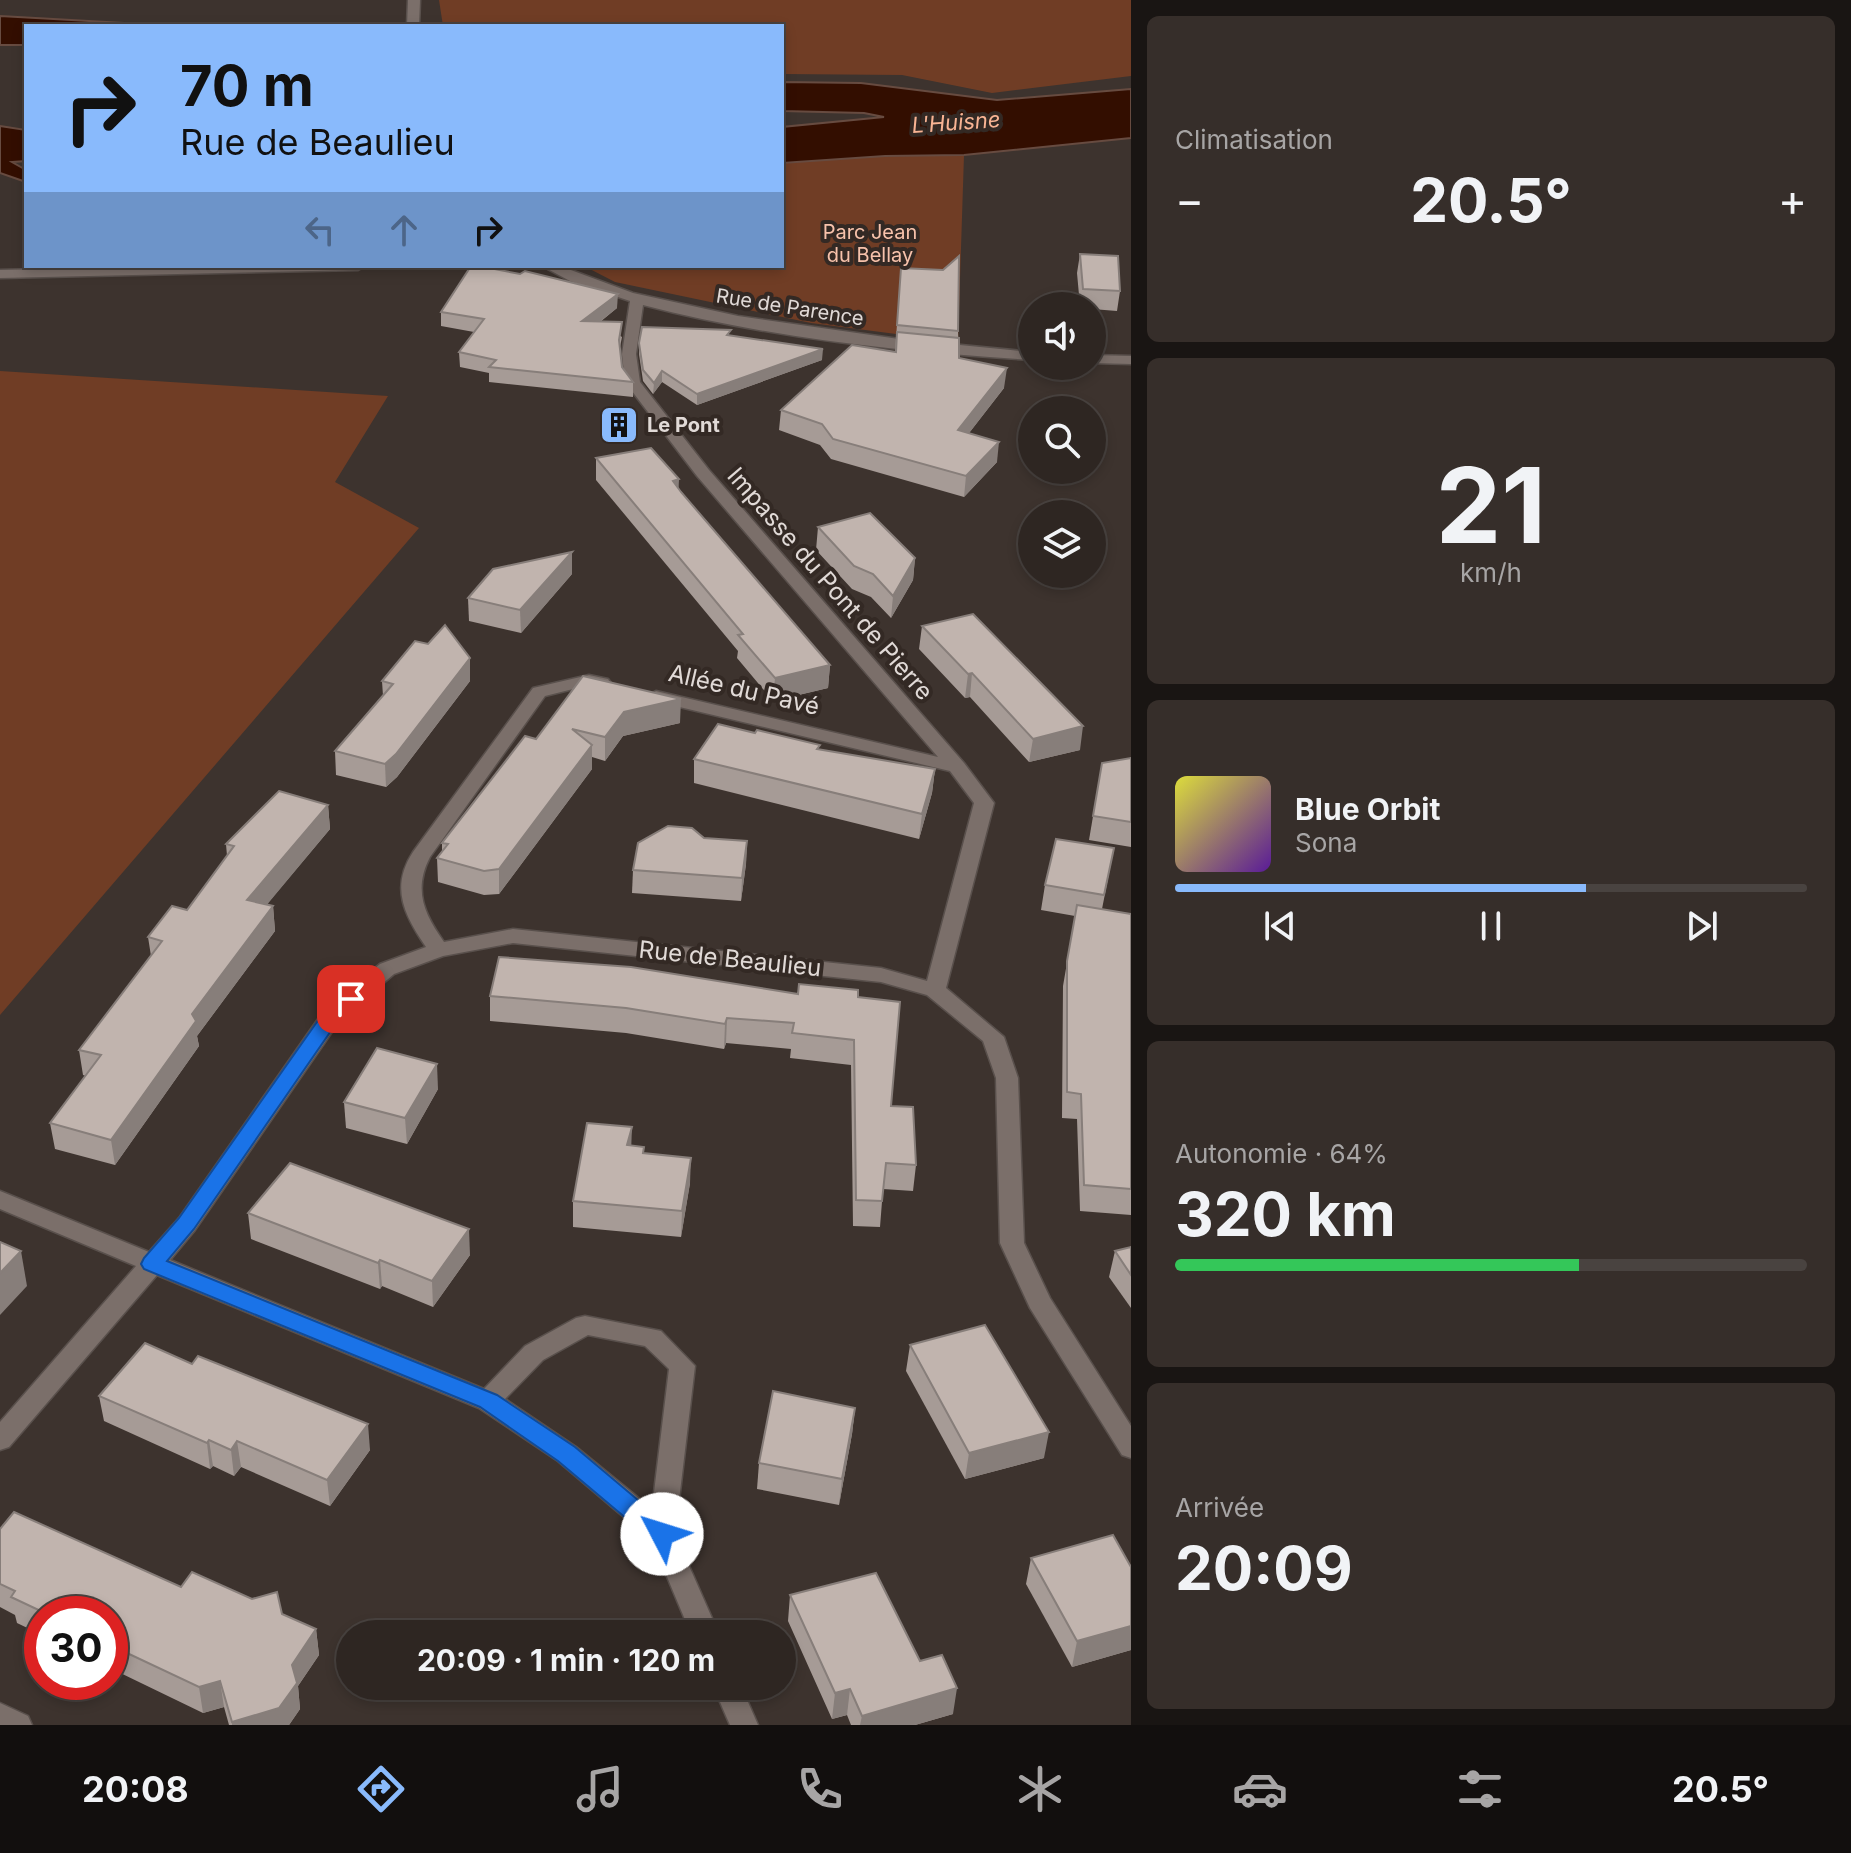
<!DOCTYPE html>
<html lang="fr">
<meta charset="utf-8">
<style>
:root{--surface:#2e2622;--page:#362e2a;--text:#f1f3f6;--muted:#a7a5a5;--line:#494340;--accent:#89bafc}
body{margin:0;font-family:Inter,sans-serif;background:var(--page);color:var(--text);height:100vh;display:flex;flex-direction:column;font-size:30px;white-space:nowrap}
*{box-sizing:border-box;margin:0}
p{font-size:26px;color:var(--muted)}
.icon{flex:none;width:44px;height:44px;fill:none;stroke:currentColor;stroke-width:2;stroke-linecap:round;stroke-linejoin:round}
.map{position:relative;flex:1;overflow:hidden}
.drawer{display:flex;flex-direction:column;gap:16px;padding:16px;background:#191513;width:720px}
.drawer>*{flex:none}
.guide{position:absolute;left:24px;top:24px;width:760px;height:244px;border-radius:0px;box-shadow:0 4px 12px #0003,0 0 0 2px var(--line);background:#89bafc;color:#111;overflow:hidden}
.buttons{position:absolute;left:1018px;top:292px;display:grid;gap:16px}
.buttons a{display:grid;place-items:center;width:88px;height:88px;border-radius:50%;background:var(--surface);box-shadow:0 4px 12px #0003,0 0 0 2px var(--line);font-size:40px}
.speed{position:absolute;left:24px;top:1596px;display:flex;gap:16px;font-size:40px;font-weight:700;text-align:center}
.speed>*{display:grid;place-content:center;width:104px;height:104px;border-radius:50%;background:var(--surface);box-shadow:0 4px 12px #0003,0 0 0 2px var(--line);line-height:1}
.speed .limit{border:12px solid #d22;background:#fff;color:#111}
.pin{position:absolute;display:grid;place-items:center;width:68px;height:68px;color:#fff;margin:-34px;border-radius:16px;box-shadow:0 4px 12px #0006}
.me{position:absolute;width:88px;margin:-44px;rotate:310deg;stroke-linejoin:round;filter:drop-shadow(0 0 6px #0008)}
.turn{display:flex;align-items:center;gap:28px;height:168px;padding:0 24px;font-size:36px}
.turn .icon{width:104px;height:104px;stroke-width:2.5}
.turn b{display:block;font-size:56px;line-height:68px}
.lanes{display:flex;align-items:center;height:76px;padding:0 24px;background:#0003;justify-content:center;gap:40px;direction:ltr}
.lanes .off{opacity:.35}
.big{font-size:60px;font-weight:700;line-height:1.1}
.drawer .widget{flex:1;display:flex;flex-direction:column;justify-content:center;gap:12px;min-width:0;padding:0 28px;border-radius:12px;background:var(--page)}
.drawer .dial{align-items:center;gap:0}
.dial b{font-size:104px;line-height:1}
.song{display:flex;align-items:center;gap:24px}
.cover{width:96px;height:96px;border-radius:12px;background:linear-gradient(135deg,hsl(60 70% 55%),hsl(270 70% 35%))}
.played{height:8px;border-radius:4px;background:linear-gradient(90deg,var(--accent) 65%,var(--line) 65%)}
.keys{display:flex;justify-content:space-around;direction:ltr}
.heat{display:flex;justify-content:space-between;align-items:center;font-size:44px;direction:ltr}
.charge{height:12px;border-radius:6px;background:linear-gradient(90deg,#34c759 64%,var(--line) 0)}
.trip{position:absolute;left:336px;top:1620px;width:460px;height:80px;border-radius:40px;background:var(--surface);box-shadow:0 4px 12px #0003,0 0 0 2px var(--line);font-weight:700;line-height:80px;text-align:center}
.tab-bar{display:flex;height:128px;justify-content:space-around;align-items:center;background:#120f0e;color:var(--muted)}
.tab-bar .icon{width:56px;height:56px}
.tab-bar .active{color:var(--accent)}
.tab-bar b{font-size:36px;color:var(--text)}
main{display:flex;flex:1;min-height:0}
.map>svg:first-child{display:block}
</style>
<main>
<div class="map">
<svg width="1131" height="1725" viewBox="0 0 1131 1725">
<rect width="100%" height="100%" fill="#3d332e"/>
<g fill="#703d25">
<polygon points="439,0 1131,0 1131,76 992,93 902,75 782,74 782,26 443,26"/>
<polygon points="964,155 958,342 811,323 615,282 584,266 782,266 782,163 885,156"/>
<polygon points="0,371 388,396 335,482 419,528 0,1015"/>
</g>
<g fill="#330e00" stroke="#674b40" stroke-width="2">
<polygon points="0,16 178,26 26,26 26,45 0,45"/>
<polygon points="782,82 861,83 997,100 1131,89 1131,138 964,155 885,156 782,163 782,127 884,117 864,113 782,111"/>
<polygon points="0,126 26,130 26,161 12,162 26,170 26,182 0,173"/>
</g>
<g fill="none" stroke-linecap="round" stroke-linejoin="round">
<defs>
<g id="minor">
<polygon points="408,0 420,0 419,26 407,26"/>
<polygon points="172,266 365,266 358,270 0,278 0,270"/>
<path d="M542 266H560L633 293 738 316 899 339 1032 352V360C903 352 769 338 643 305L636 354 640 382 709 470 964 763 994 803 946 988 1004 1037 1018 1078 1024 1243 1050 1298 1131 1426V1458L1122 1455 1030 1308 1000 1243 996 1078 983 1041 927 995 881 982 513 943 443 956 394 974 341 1019 195 1230 170 1260 484 1389 525 1346 576 1318 585 1316 661 1331 695 1366 675 1534 719 1634H691L652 1541 558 1461 479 1408 157 1275 9 1447 0 1450V1422L136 1266 0 1209V1191L149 1252 179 1218 325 1009 380 964 426 947C404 915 390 887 413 852L533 688 589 675 608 679 611 683 602 688 589 685 545 696 430 857C413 890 424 914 444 942L513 929 881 968 927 981 974 803 950 771 650 700 647 696 656 691 938 757 697 476 625 382 622 354 630 301 570 281ZM588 1335 645 1346 669 1369 652 1509 576 1447 505 1399 543 1360Z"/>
<polygon points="1092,355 1131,356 1131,364 1092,363"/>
<polygon points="713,1686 741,1686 758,1725 730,1725"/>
<polygon points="0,1703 28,1716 32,1725 0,1725"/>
</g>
</defs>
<use href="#minor" stroke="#59504c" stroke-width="3"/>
<use href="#minor" fill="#7b6f6a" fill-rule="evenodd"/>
</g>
<g fill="#a69b96">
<polygon points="1080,254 1120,291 1117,311 1092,309 1092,306 1080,306 1077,273"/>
<polygon points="901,268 958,331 959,358 1004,388 969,433 997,462 964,497 831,459 820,445 779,430 781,410 895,352"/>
<polygon points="617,308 600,322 622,337 620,347 622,367 633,382 633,397 489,382 489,373 460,367 459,352 474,332 441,326 441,312"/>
<polygon points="731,336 822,360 697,405 662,382 653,394 643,381 639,354 639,343"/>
<polygon points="596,458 679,489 830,665 828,688 773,701 737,658 738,651 596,480"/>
<polygon points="818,527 915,558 913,580 891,618 871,597 852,589 816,550"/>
<polygon points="572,574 521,633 469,621 468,598"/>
<polygon points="922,626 1080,750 1029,762 970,697 965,698 919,649"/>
<polygon points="428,644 470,681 397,777 386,787 336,775 335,751 383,696 382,681"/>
<polygon points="583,676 680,723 623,736 605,761 592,757 592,769 499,894 484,895 438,882 437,858 442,852 442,843 536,739"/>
<polygon points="820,750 935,769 932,793 919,839 694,783 694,759"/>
<polygon points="1131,758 1131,847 1089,840 1102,763"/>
<polygon points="328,805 330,829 267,904 273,906 275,931 197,1036 199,1046 115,1165 55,1149 50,1123 86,1076 83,1075 79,1050 151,956 148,937 187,910 227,856 226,844"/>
<polygon points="747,841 746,864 741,901 632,893 633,870"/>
<polygon points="1114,848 1102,909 1131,914 1131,1215 1080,1211 1077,1119 1062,1118 1063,986 1075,916 1041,910 1045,885"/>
<polygon points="798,994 858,997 891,1106 916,1165 913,1191 883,1189 880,1227 853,1226 851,1065 790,1058 791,1049 726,1043 724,1049 626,1033 490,1021 490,996"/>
<polygon points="438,1089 407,1144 346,1128 344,1102"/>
<polygon points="631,1146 644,1147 644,1153 690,1183 681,1237 573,1227 573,1201"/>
<polygon points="248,1213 470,1255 433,1307 382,1286 380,1289 251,1239"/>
<polygon points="1131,1247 1131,1308 1109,1277 1115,1251"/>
<polygon points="910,1345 1044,1458 965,1479 906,1371"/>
<polygon points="99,1396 370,1450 330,1506 241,1467 234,1476 213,1466 210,1469 104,1421"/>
<polygon points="855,1408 852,1434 839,1505 757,1489 759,1463"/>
<polygon points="0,1529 181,1587 282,1614 316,1629 319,1655 298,1686 300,1709 289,1725 229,1725 224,1707 203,1713 110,1668 110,1614 42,1614 42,1635 17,1623 15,1615 0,1607"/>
<polygon points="1031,1558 1131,1567 1131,1650 1072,1667 1026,1584"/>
<polygon points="790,1595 920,1661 953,1714 915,1725 851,1725 847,1715 832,1719 788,1621"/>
</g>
<g fill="#877e7a">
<polygon points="618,294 617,308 582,336 582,321"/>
<polygon points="823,349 822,360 697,405 697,394"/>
<polygon points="1007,368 1004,388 956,450 958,430"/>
<polygon points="662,371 662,382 653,394 654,383"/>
<polygon points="999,442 997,462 964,497 966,476"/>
<polygon points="679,479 678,501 673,481"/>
<polygon points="572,552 572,574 521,633 520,610"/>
<polygon points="915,558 913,580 891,618 893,596"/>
<polygon points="470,658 470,681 397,777 386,787 385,764"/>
<polygon points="830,665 828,688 773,701 775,678"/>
<polygon points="972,673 970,697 965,698 968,674"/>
<polygon points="681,699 680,723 623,736 605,761 605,737 624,712"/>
<polygon points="1083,726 1080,750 1029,762 1033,739"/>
<polygon points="592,745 592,769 499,894 499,869"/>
<polygon points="935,769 932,793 919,839 922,814"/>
<polygon points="328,805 330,829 250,925 247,900"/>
<polygon points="747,841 746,864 741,901 742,878"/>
<polygon points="273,906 275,931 197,1036 199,1046 115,1165 111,1140 192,1014"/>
<polygon points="727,1018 726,1043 724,1049 725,1024"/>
<polygon points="437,1064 438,1089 407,1144 405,1118"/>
<polygon points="632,1127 631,1153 627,1145"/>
<polygon points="691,1158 690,1183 681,1237 682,1211"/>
<polygon points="469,1229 470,1255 433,1307 432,1281"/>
<polygon points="21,1251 27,1286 0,1315 0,1273"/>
<polygon points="380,1260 382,1286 380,1289 378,1263"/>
<polygon points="855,1408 852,1434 839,1505 842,1479"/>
<polygon points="368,1424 370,1450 330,1506 327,1480"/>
<polygon points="1049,1432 1044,1458 965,1479 969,1453"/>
<polygon points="209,1440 213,1466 210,1469 207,1443"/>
<polygon points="237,1441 241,1467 234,1476 231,1450"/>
<polygon points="1131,1626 1131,1650 1072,1667 1077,1641"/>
<polygon points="316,1629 319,1655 298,1686 300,1709 289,1725 232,1725 232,1722 292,1665"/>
<polygon points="220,1681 224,1707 203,1713 199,1687"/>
<polygon points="957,1688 953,1714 915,1725 860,1725 862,1716"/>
<polygon points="850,1689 847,1715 832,1719 835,1693"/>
</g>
<g fill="#c1b4ae" stroke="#877e7a" stroke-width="2">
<polygon points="1080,254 1118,256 1120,291 1083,289"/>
<polygon points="959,256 958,331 897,325 901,268 943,270"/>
<polygon points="471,266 479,266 520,274 525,271 618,294 582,321 622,322 619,340 622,367 633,382 489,367 496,360 459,352 484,319 441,312"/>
<polygon points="642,327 731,330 727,335 823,349 697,394 662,371 654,383 643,370 639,343"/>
<polygon points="897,332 959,338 959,358 1007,368 958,430 999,442 966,476 833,439 822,424 781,410 852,345 896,352"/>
<polygon points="651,448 679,479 673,481 681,492 830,665 775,678 738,635 743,634 596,458"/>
<polygon points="870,513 915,558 893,596 873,574 854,566 818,527"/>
<polygon points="572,552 520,610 468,598 493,569"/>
<polygon points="973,614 1083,726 1033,739 972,673 968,674 922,626"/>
<polygon points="445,625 470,658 396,754 385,764 335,751 393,684 382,681 415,641 428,644"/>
<polygon points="583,676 681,699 624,712 605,737 572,729 592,745 499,869 484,871 437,858 448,844 442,843 525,736 536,739"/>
<polygon points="718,724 755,733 757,730 820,745 817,749 935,769 922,814 694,759"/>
<polygon points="1131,758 1131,822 1093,816 1102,763"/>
<polygon points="279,791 328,805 247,900 273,906 192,1014 196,1021 111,1140 50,1123 101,1055 79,1050 162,941 148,937 172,906 187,910 234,846 226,844"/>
<polygon points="668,826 692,828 704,838 747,841 742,878 633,870 638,843"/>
<polygon points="1056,839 1114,848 1104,895 1045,885"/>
<polygon points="1077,905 1131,914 1131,1189 1084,1185 1081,1094 1067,1092 1067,961"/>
<polygon points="499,957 631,967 798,994 799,984 858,990 858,997 900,1002 891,1106 913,1107 916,1165 886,1163 882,1201 856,1200 854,1040 792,1033 794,1023 727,1018 725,1024 626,1008 490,996"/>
<polygon points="377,1048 437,1064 405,1118 344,1102"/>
<polygon points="587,1123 632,1127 627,1145 644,1147 643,1153 691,1158 682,1211 573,1201"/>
<polygon points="290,1163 469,1229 432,1281 380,1260 378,1263 248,1213"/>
<polygon points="0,1242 21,1251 0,1273"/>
<polygon points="1131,1247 1131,1275 1115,1251"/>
<polygon points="985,1325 1049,1432 969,1453 910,1345"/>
<polygon points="145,1343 192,1364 198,1356 368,1424 327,1480 237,1441 231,1450 209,1440 207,1443 99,1396"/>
<polygon points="773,1391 855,1408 842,1479 759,1463"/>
<polygon points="14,1512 181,1587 192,1572 252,1599 277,1592 282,1614 316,1629 292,1665 297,1683 279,1708 232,1722 220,1681 199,1687 110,1645 110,1614 47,1614 11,1597 15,1591 0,1584 0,1529"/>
<polygon points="1113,1535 1131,1567 1131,1626 1077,1641 1031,1558"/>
<polygon points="876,1573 920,1661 942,1655 957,1688 862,1716 850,1689 835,1693 790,1595"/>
</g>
<polygon fill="#1a73e8" stroke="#114b97" stroke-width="2" points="351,993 361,999 340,1018 194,1229 167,1261 497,1395 575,1447 670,1527 674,1534 670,1541 662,1544 653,1541 558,1461 480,1407 144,1269 141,1264 144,1258 179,1218 326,1009"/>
<defs>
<symbol id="building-square" viewBox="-11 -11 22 22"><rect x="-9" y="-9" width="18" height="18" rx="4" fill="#89bafc" stroke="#332924"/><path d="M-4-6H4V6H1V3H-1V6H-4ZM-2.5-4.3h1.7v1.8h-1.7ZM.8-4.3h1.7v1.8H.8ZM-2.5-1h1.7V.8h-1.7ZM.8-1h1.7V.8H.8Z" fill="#111"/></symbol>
</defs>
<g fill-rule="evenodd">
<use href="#building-square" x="597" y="403" width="44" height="44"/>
</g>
<g text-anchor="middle" stroke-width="8" stroke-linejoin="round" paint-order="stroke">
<g font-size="20" fill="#f7c2ab" stroke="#332924">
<text x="870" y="239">Parc Jean<tspan x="870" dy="23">du Bellay</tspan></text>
</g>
<g font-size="20" fill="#e1dad7" stroke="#332924">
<text transform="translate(790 307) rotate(9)" y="7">Rue de Parence</text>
</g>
<g font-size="20" font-weight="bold" fill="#e1dad7" stroke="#332924" text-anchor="start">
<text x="647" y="432">Le Pont</text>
</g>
<g font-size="22" font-style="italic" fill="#f8b494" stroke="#332924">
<text transform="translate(956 122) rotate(-4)" y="8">L'Huisne</text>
</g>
<g font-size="24" fill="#e1dad7" stroke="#332924">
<text transform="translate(830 584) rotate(49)" y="8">Impasse du Pont de Pierre</text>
<text transform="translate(744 690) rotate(13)" y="8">Allée du Pavé</text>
<text transform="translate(730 959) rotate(6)" y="8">Rue de Beaulieu</text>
</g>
</g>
</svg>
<div class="buttons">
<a><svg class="icon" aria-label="sound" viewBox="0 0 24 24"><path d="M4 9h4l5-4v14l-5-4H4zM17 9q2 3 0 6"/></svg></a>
<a><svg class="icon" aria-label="search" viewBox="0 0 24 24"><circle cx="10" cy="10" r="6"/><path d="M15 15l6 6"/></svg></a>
<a><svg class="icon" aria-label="layers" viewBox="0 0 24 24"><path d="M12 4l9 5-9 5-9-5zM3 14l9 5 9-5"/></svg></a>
</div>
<div class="speed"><div class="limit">30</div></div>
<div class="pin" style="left:351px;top:999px;background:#d93025"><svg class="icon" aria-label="arrive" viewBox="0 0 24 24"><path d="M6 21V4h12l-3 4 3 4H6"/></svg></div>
<svg class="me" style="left:662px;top:1534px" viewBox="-20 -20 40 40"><circle r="19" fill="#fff"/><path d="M0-13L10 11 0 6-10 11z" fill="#1a73e8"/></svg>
<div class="trip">20:09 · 1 min · 120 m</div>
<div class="guide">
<div class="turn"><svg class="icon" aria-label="right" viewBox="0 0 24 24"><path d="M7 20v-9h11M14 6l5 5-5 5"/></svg><div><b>70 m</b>Rue de Beaulieu</div></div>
<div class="lanes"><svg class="icon off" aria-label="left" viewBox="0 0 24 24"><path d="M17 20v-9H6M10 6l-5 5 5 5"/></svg><svg class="icon off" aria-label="ahead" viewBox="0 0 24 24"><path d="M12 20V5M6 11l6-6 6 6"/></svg><svg class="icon" aria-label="right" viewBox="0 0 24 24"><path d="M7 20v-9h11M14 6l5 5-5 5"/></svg></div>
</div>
</div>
<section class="drawer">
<div class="widget"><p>Climatisation</p>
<div class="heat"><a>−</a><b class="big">20.5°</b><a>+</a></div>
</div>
<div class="widget dial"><b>21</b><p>km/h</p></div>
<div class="widget">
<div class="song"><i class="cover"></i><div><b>Blue Orbit</b><p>Sona</p></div></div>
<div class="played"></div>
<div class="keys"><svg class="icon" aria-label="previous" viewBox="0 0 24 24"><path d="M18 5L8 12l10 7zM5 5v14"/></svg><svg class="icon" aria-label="pause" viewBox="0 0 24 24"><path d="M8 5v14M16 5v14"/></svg><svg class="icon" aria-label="next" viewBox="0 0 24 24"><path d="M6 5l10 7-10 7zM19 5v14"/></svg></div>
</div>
<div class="widget"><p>Autonomie · 64%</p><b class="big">320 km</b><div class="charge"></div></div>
<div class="widget"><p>Arrivée</p><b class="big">20:09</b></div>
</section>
</main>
<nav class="tab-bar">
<b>20:08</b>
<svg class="icon active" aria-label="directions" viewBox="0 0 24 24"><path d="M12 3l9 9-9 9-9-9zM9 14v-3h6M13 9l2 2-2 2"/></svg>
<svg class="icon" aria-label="music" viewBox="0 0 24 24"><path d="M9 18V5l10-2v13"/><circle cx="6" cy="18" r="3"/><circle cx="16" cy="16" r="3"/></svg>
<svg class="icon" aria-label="phone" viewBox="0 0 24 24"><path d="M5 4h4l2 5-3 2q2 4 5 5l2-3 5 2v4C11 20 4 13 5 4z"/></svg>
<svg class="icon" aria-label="climate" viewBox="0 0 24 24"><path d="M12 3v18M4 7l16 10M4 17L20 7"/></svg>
<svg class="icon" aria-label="car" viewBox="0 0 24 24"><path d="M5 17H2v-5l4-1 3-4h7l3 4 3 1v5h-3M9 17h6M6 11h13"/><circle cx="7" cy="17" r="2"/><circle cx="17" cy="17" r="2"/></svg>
<svg class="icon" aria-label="filters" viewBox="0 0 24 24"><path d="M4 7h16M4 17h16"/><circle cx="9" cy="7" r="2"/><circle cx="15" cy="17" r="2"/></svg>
<b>20.5°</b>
</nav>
